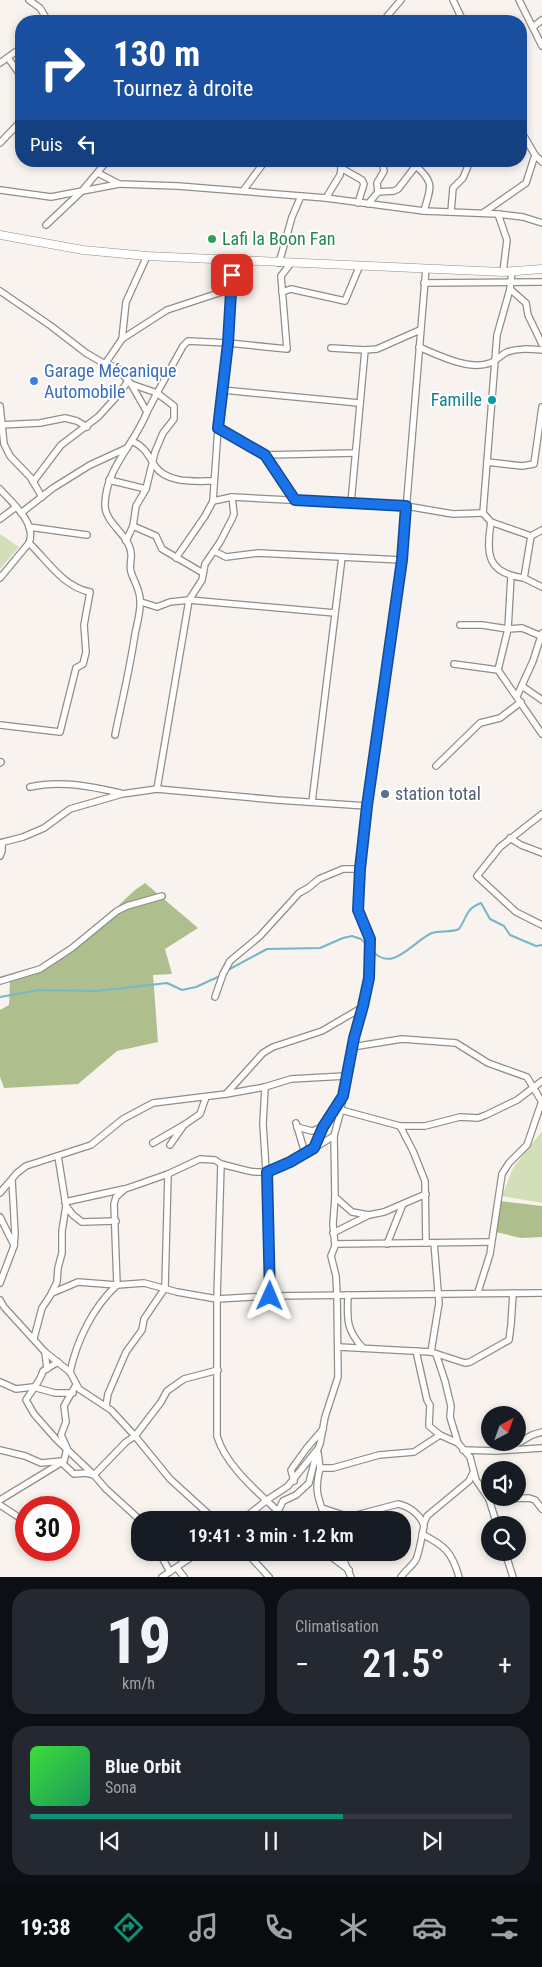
<!DOCTYPE html>
<html lang="fr">
<meta charset="utf-8">
<style>
:root{--surface:#171b24;--page:#242831;--text:#f1f3f6;--muted:#9ea1a6;--line:#363941;--accent:#0f9179}
body{margin:0;font-family:"Roboto Condensed",sans-serif;background:var(--page);color:var(--text);height:100vh;display:flex;flex-direction:column;font-size:19px;white-space:nowrap}
*{box-sizing:border-box;margin:0}
p{font-size:16px;color:var(--muted)}
.icon{flex:none;width:28px;height:28px;fill:none;stroke:currentColor;stroke-width:2;stroke-linecap:round;stroke-linejoin:round}
.map{position:relative;height:1577px;overflow:hidden}
.panel{display:flex;flex-direction:column;gap:12px;padding:12px;background:#0d0f14;flex:1}
.panel>*{flex:none}
.guide{position:absolute;left:15px;top:15px;width:512px;height:152px;border-radius:20px;box-shadow:0 2px 8px #0003;background:#1a4fa0;color:#fff;overflow:hidden}
.needle{width:32px;rotate:41deg}
.tools{position:absolute;left:481px;top:1406px;display:grid;gap:10px}
.tools a{display:grid;place-items:center;width:45px;height:45px;border-radius:50%;background:var(--surface);box-shadow:0 2px 8px #0003;font-size:25px}
.speed{position:absolute;left:15px;top:1496px;display:flex;gap:10px;font-size:25px;font-weight:700;text-align:center}
.speed>*{display:grid;place-content:center;width:65px;height:65px;border-radius:50%;background:var(--surface);box-shadow:0 2px 8px #0003;line-height:1}
.speed .limit{border:8px solid #d22;background:#fff;color:#111}
.pin{position:absolute;display:grid;place-items:center;width:42px;height:42px;color:#fff;margin:-21px;border-radius:10px;box-shadow:0 2px 8px #0006}
.me{position:absolute;width:55px;margin:-28px;rotate:1deg;stroke-linejoin:round;filter:drop-shadow(0 0 4px #0008)}
.turn{display:flex;align-items:center;gap:18px;height:105px;padding:0 15px;font-size:22px}
.turn .icon{width:65px;height:65px;stroke-width:2.5}
.turn b{display:block;font-size:35px;line-height:42px}
.then{display:flex;align-items:center;height:48px;padding:0 15px;background:#0003;gap:10px;font-size:19px}
.big{font-size:38px;font-weight:600;line-height:1.1}
.panel .widget{flex:1;display:flex;flex-direction:column;justify-content:center;gap:8px;min-width:0;padding:0 18px;border-radius:20px;background:var(--page)}
.panel .dial{align-items:center;gap:0}
.dial b{font-size:65px;line-height:1}
.song{display:flex;align-items:center;gap:15px}
.cover{width:60px;height:60px;border-radius:8px;background:linear-gradient(135deg,hsl(120 70% 55%),hsl(150 70% 35%))}
.played{height:5px;border-radius:2px;background:linear-gradient(90deg,var(--accent) 65%,var(--line) 65%)}
.keys{display:flex;justify-content:space-around;direction:ltr}
.heat{display:flex;justify-content:space-between;align-items:center;font-size:28px;direction:ltr}
.panel .tiles{flex:1;display:grid;gap:12px;grid-template-columns:1fr 1fr}
.widget:last-child{grid-column:span 2}
.trip{position:absolute;left:131px;top:1511px;width:280px;height:50px;border-radius:20px;background:var(--surface);box-shadow:0 2px 8px #0003;font-weight:600;line-height:50px;text-align:center}
.tabs{display:flex;height:80px;justify-content:space-around;align-items:center;background:#090b0e;color:var(--muted)}
.tabs .icon{width:35px;height:35px}
.tabs .on{color:var(--accent)}
.tabs b{font-size:22px;color:var(--text)}
.map>svg:first-child{display:block}
</style>
<div class="map">
<svg width="542" height="1577" viewBox="0 0 542 1577">
<rect width="100%" height="100%" fill="#f8f3ee"/>
<g fill="#d2dfb8">
<polygon points="0,534 19,547 0,569"/>
<polygon points="542,1131 542,1203 502,1196 513,1168"/>
</g>
<g fill="#aebe8c">
<path d="M145 883 198 928 165 949 172 974 153 975 158 1042 117 1051 78 1084 4 1088 0 1077V1010L9 1005 10 981C62 968 97 924 135 890Z"/>
<polygon points="500,1201 542,1206 542,1237 521,1238 496,1232"/>
</g>
<g fill="none" stroke-linecap="round" stroke-linejoin="round">
<g stroke="#76b6c6" stroke-width="2">
<path d="M372 950C392 975 414 940 432 933 440 930 451 933 459 929 467 918 465 909 481 903L490 919 504 926 510 935 536 946 542 945"/>
<polyline points="228,970 267,949 320,948 343,938 352,936 361,939 367,945"/>
<polyline points="0,997 39,990 97,991 167,983 182,990 196,987 220,976"/>
</g>
<defs>
<g id="street">
<polyline points="29,0 40,8 48,21"/>
<polyline points="453,0 463,21"/>
<polyline points="519,0 542,46"/>
<polyline points="268,20 270,21"/>
<polyline points="383,21 401,0"/>
<polyline points="533,27 542,20"/>
<polyline points="8,58 21,76"/>
<polyline points="0,63 21,48"/>
<polyline points="0,143 21,121"/>
<polyline points="535,155 542,162"/>
<path d="M416 166C436 184 430 188 424 211"/>
<polyline points="341,168 362,180 364,184 358,203"/>
<polyline points="98,173 119,184 178,186 301,196"/>
<polyline points="0,190 51,197 119,184"/>
<polyline points="243,191 265,161"/>
<polyline points="378,192 377,183 384,171 382,161"/>
<polyline points="326,198 424,211 498,214 523,217 542,223"/>
<polyline points="368,204 378,192 394,191 398,189 415,167 411,161"/>
<polyline points="451,212 453,188 463,178 470,161"/>
<polyline points="483,213 526,183 535,155 521,131"/>
<polyline points="498,214 507,240 503,272"/>
<polyline points="46,225 82,191 107,161"/>
<polyline points="279,263 292,217 301,196 326,198 340,175 342,165 345,161"/>
<polyline points="512,271 510,289 497,335 483,513 491,522 531,536 542,530"/>
<polyline points="424,283 542,282"/>
<polyline points="510,289 526,303 528,315 542,344"/>
<polyline points="0,291 51,326 86,353 105,364 116,367 131,384 157,393 183,346 188,341 228,343 287,349 281,276 291,263"/>
<polyline points="282,292 291,289 345,301 360,265"/>
<polyline points="122,339 167,310 231,289"/>
<path d="M419 347C438 355 469 371 490 363 496 361 501 355 507 352 518 348 530 349 542 350"/>
<polyline points="331,348 365,350"/>
<polyline points="105,364 122,339 126,302 147,256"/>
<polyline points="223,390 359,403"/>
<polyline points="0,406 4,444 10,456 31,478 42,497"/>
<polyline points="0,425 40,423 65,418 77,421 87,427"/>
<polyline points="218,428 265,455 295,500"/>
<path d="M132 441C145 447 148 455 155 466 167 484 196 481 214 481"/>
<polyline points="265,455 355,453"/>
<polyline points="487,462 522,466 534,464 542,407"/>
<polyline points="109,480 146,489 155,452 163,433 174,419 174,406 157,393 147,412"/>
<polyline points="33,482 61,445 98,417 119,394 128,381"/>
<path d="M0 489C12 503 37 523 29 543L0 578"/>
<polyline points="213,501 232,497 406,506 453,514 483,513"/>
<polyline points="351,503 365,350 377,349 420,330"/>
<polyline points="21,513 53,488 90,465 127,448"/>
<polyline points="0,519 16,507"/>
<path d="M491 522C486 555 487 573 524 578"/>
<polyline points="133,526 156,536 162,549 203,573"/>
<polyline points="29,527 87,535"/>
<polyline points="531,536 524,578 542,587"/>
<polyline points="126,541 133,526 136,506 146,489"/>
<polyline points="214,551 226,557 258,553 402,560"/>
<polyline points="176,558 205,516 213,501 218,428 228,343 233,261"/>
<polyline points="141,602 157,607 170,602 189,600 335,613"/>
<polyline points="460,625 482,625 508,629 522,628 541,636"/>
<polyline points="454,664 498,670 542,734"/>
<polyline points="498,670 508,629 511,576"/>
<polyline points="522,686 542,700"/>
<polyline points="517,696 533,661 542,633"/>
<path d="M0 725 60 732 76 668 83 664 86 652 84 625 90 592C62 586 48 561 29 543"/>
<path d="M115 735C122 701 130 668 135 634 137 624 141 611 140 600 140 589 134 582 131 572 129 565 132 559 131 553 129 534 104 523 105 504 106 467 135 444 147 412L131 384"/>
<polyline points="0,763 1,762"/>
<polyline points="436,766 480,723 500,718 521,702"/>
<path d="M30 787C60 780 90 786 120 793"/>
<polyline points="157,789 189,600 202,580 205,564 220,542 232,519 234,514 232,497"/>
<polyline points="312,802 342,557"/>
<polyline points="542,814 500,847 477,876 516,912 542,925"/>
<polyline points="510,838 521,845 542,853"/>
<polyline points="0,843 23,837 44,828 70,809 122,794 157,789 277,800 367,806"/>
<polyline points="0,856 2,851 2,844"/>
<polyline points="0,981 40,969 72,948 117,911 127,906 162,896"/>
<polyline points="215,997 223,974 230,961 260,936 299,893 308,888 319,879 343,869 360,869"/>
<polyline points="352,1047 402,1039 456,1043 488,1063 527,1077 542,1102"/>
<polyline points="265,1087 263,1124 268,1202 270,1296"/>
<polyline points="226,1094 263,1053 273,1047 322,1031 363,1007"/>
<polyline points="341,1110 400,1126 425,1126 460,1117 478,1118 486,1115 517,1100 542,1081"/>
<polyline points="296,1123 305,1153"/>
<polyline points="184,1125 200,1114 206,1097"/>
<polyline points="400,1126 413,1151 425,1181 426,1243"/>
<polyline points="297,1127 312,1131 323,1127 341,1099"/>
<polyline points="153,1143 184,1125 170,1145"/>
<polyline points="314,1148 323,1127"/>
<polyline points="58,1156 66,1206 73,1215 82,1222 116,1221"/>
<polyline points="221,1164 215,1160 200,1159 168,1174 125,1189 116,1197 114,1204 117,1285 144,1283 177,1292 217,1299 270,1296 542,1293"/>
<polyline points="0,1193 17,1173 26,1166 91,1145 123,1119 153,1103 226,1094 265,1087 291,1079 345,1076"/>
<polyline points="335,1197 352,1212 369,1215"/>
<polyline points="65,1202 124,1189"/>
<polyline points="0,1217 14,1245"/>
<polyline points="333,1233 369,1215 384,1212 426,1194"/>
<polyline points="335,1244 491,1242"/>
<polyline points="387,1244 403,1204"/>
<polyline points="0,1283 14,1246 15,1234 12,1180"/>
<polyline points="478,1292 490,1254 502,1174 509,1163 527,1145 542,1101"/>
<polyline points="52,1293 78,1282 117,1285"/>
<path d="M348 1295C347 1319 346 1330 363 1348"/>
<polyline points="0,1300 4,1307 45,1352 70,1372 79,1389 111,1410 135,1436 170,1479 215,1520"/>
<polyline points="34,1338 42,1308 50,1296 57,1282 58,1268 62,1253 62,1231 66,1206"/>
<polyline points="339,1347 431,1352 465,1363 470,1362 509,1340 511,1325 513,1293"/>
<polyline points="416,1351 427,1400 430,1405 429,1426 440,1435"/>
<polyline points="45,1352 47,1369"/>
<polyline points="431,1352 439,1303 434,1243"/>
<polyline points="436,1354 445,1381 451,1406 450,1417 458,1443 470,1457 476,1480 489,1499 497,1525"/>
<path d="M58 1362 43 1371C40 1382 32 1390 26 1400L34 1414 56 1439 94 1475 126 1442 135 1436 161 1402 167 1391 184 1379 218 1370"/>
<path d="M70 1372C77 1340 93 1307 117 1285"/>
<polyline points="0,1382 16,1389 33,1387 55,1393 73,1393"/>
<polyline points="106,1406 108,1394 126,1352 142,1330 144,1319 165,1288 168,1174"/>
<polyline points="0,1450 25,1456 41,1463 62,1461"/>
<polyline points="463,1450 496,1451 542,1448"/>
<polyline points="506,1450 532,1435 542,1432"/>
<polyline points="318,1453 320,1468 333,1468 379,1455 414,1452 440,1435 458,1443"/>
<polyline points="62,1463 74,1474 86,1473 94,1475 106,1489 140,1520"/>
<path d="M320 1468C314 1492 318 1497 326 1520"/>
<polyline points="294,1481 291,1470 306,1449 323,1429"/>
<polyline points="489,1499 529,1498 535,1500 542,1509"/>
<polyline points="0,1500 64,1461 67,1448 61,1435 66,1422 64,1406 76,1385"/>
<polyline points="0,1505 26,1522"/>
<path d="M322 1508 349 1517 398 1504C409 1506 421 1515 424 1526 422 1534 419 1556 415 1561 411 1567 405 1571 401 1577"/>
<polyline points="278,1511 283,1501 296,1495 309,1483 317,1451 320,1444 325,1417 338,1377 337,1295 336,1276 331,1256 335,1246 333,1224 335,1197 334,1136 341,1110 345,1076 369,979 370,939 357,910 360,869 367,806 402,560 426,268"/>
<polyline points="242,1520 267,1500 288,1486 316,1451"/>
<path d="M287 1520C264 1497 226 1468 217 1436V1299L221 1164C235 1167 254 1175 268 1171 289 1166 315 1147 334 1136"/>
<polyline points="424,1523 427,1516 469,1481 473,1473"/>
<path d="M422 1534C445 1546 452 1552 459 1577"/>
<polyline points="159,1552 170,1572"/>
<polyline points="246,1552 269,1577"/>
<polyline points="325,1552 349,1570"/>
<polyline points="340,1552 351,1577"/>
<polyline points="505,1552 513,1577"/>
<polyline points="177,1568 184,1577"/>
<polyline points="162,1577 199,1552"/>
</g>
<polyline id="secondary" points="0,235 83,250 147,256 503,272 542,269"/>
</defs>
<use href="#street" stroke="#918d87" stroke-width="8"/>
<use href="#secondary" stroke="#918d87" stroke-width="9"/>
<use href="#street" stroke="#fff" stroke-width="5.5"/>
<use href="#secondary" stroke="#fff" stroke-width="8"/>
</g>
<g fill="none" stroke-linecap="round" stroke-linejoin="round">
<defs>
<polyline id="route" points="232,275 228,343 218,428 265,455 295,500 406,506 402,560 367,806 360,869 358,910 370,939 369,978 363,1006 354,1038 343,1096 323,1127 314,1148 290,1162 267,1172 270,1296"/>
</defs>
<use href="#route" stroke="#114b97" stroke-width="12"/>
<use href="#route" stroke="#1a73e8" stroke-width="9"/>
</g>
<circle fill="#2e9e5b" stroke="#fff" stroke-width="2" cx="212" cy="239" r="5"/>
<circle fill="#3f7fe0" stroke="#fff" stroke-width="2" cx="34" cy="381" r="5"/>
<circle fill="#0f9aa8" stroke="#fff" stroke-width="2" cx="492" cy="400" r="5"/>
<circle fill="#5c6f8a" stroke="#fff" stroke-width="2" cx="385" cy="794" r="5"/>
<g text-anchor="middle" stroke-width="4" stroke-linejoin="round" paint-order="stroke">
<g font-size="18" fill="#27864d" stroke="#fff" text-anchor="start">
<text x="222" y="245">Lafi la Boon Fan</text>
</g>
<g font-size="18" fill="#366cbe" stroke="#fff" text-anchor="start">
<text x="44" y="377">Garage Mécanique<tspan x="44" dy="21">Automobile</tspan></text>
</g>
<g font-size="18" fill="#0d838f" stroke="#fff" text-anchor="end">
<text x="482" y="406">Famille</text>
</g>
<g font-size="18" fill="#4e5e75" stroke="#fff" text-anchor="start">
<text x="395" y="800">station total</text>
</g>
</g>
</svg>
<div class="tools">
<a><svg class="needle" viewBox="-14 -14 28 28"><path d="M0-13l5 13h-10z" fill="#e53935"/><path d="M0 13l5-13h-10z" fill="#9ea1a6"/></svg></a>
<a><svg class="icon" aria-label="sound" viewBox="0 0 24 24"><path d="M4 9h4l5-4v14l-5-4H4zM17 9q2 3 0 6"/></svg></a>
<a><svg class="icon" aria-label="search" viewBox="0 0 24 24"><circle cx="10" cy="10" r="6"/><path d="M15 15l6 6"/></svg></a>
</div>
<div class="speed"><div class="limit">30</div></div>
<div class="pin" style="left:232px;top:275px;background:#d93025"><svg class="icon" aria-label="arrive" viewBox="0 0 24 24"><path d="M6 21V4h12l-3 4 3 4H6"/></svg></div>
<svg class="me" style="left:270px;top:1296px" viewBox="-20 -20 40 40"><path d="M0-17L14 15 0 8-14 15z" fill="#1a73e8" stroke="#fff" stroke-width="4"/></svg>
<div class="trip">19:41 · 3 min · 1.2 km</div>
<div class="guide">
<div class="turn"><svg class="icon" aria-label="right" viewBox="0 0 24 24"><path d="M7 20v-9h11M14 6l5 5-5 5"/></svg><div><b>130 m</b>Tournez à droite</div></div>
<div class="then">Puis<svg class="icon" aria-label="left" viewBox="0 0 24 24"><path d="M17 20v-9H6M10 6l-5 5 5 5"/></svg></div>
</div>
</div>
<section class="panel">
<div class="tiles">
<div class="widget dial"><b>19</b><p>km/h</p></div>
<div class="widget"><p>Climatisation</p>
<div class="heat"><a>−</a><b class="big">21.5°</b><a>+</a></div>
</div>
<div class="widget">
<div class="song"><i class="cover"></i><div><b>Blue Orbit</b><p>Sona</p></div></div>
<div class="played"></div>
<div class="keys"><svg class="icon" aria-label="previous" viewBox="0 0 24 24"><path d="M18 5L8 12l10 7zM5 5v14"/></svg><svg class="icon" aria-label="pause" viewBox="0 0 24 24"><path d="M8 5v14M16 5v14"/></svg><svg class="icon" aria-label="next" viewBox="0 0 24 24"><path d="M6 5l10 7-10 7zM19 5v14"/></svg></div>
</div>
</div>
</section>
<nav class="tabs">
<b>19:38</b>
<svg class="icon on" aria-label="directions" viewBox="0 0 24 24"><path d="M12 3l9 9-9 9-9-9zM9 14v-3h6M13 9l2 2-2 2"/></svg>
<svg class="icon" aria-label="music" viewBox="0 0 24 24"><path d="M9 18V5l10-2v13"/><circle cx="6" cy="18" r="3"/><circle cx="16" cy="16" r="3"/></svg>
<svg class="icon" aria-label="phone" viewBox="0 0 24 24"><path d="M5 4h4l2 5-3 2q2 4 5 5l2-3 5 2v4C11 20 4 13 5 4z"/></svg>
<svg class="icon" aria-label="climate" viewBox="0 0 24 24"><path d="M12 3v18M4 7l16 10M4 17L20 7"/></svg>
<svg class="icon" aria-label="car" viewBox="0 0 24 24"><path d="M5 17H2v-5l4-1 3-4h7l3 4 3 1v5h-3M9 17h6M6 11h13"/><circle cx="7" cy="17" r="2"/><circle cx="17" cy="17" r="2"/></svg>
<svg class="icon" aria-label="filters" viewBox="0 0 24 24"><path d="M4 7h16M4 17h16"/><circle cx="9" cy="7" r="2"/><circle cx="15" cy="17" r="2"/></svg>
</nav>
